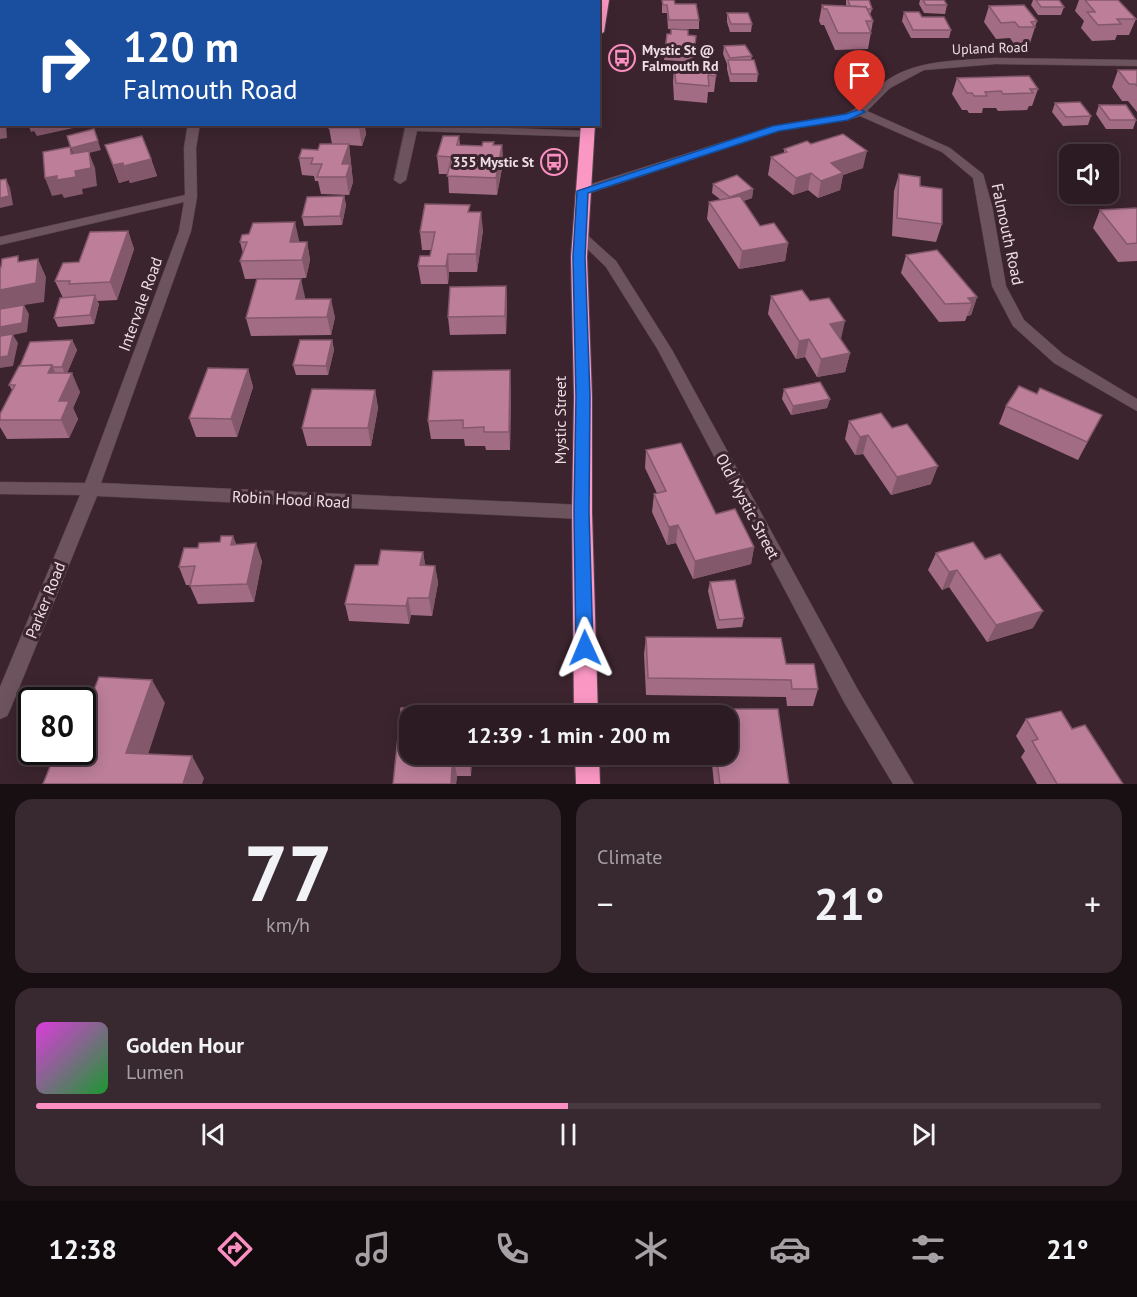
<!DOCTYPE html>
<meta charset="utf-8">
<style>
:root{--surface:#2c1b22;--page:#38282f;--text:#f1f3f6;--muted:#a6a1a5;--line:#483940;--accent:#fc8fc1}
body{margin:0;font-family:"PT Sans",sans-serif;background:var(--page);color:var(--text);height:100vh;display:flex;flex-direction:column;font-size:22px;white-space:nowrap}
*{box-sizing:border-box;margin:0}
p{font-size:20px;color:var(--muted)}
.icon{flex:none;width:33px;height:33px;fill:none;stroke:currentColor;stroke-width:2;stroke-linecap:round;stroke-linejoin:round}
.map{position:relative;height:784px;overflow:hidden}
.details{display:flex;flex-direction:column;gap:15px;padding:15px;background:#180f13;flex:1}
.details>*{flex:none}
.top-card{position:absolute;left:0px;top:0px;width:600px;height:126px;box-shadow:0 3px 15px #0003,0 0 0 2px var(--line);background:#1a4fa0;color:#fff;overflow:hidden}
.fabs{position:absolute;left:1059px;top:144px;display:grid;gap:12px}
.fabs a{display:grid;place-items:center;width:60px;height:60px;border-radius:12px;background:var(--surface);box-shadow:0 3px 15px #0003,0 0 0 2px var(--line);font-size:30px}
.speed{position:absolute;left:18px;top:687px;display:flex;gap:12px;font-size:30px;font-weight:700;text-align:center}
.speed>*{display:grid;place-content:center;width:78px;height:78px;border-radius:50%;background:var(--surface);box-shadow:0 3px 15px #0003,0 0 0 2px var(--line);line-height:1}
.speed .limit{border:3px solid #111;border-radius:9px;background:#fff;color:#111}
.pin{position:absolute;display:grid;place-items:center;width:51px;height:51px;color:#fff;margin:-62px -26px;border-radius:50% 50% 50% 0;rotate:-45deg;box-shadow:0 0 6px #0007}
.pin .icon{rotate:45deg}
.me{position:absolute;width:66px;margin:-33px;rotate:359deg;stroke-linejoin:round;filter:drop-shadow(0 0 4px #0008)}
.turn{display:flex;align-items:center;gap:21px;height:126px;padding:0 24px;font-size:27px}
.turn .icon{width:78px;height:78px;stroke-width:2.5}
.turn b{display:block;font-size:42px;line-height:51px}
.big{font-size:45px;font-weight:700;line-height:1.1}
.details .tile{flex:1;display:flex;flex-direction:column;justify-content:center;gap:9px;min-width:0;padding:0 21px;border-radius:18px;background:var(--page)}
.details .dial{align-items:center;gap:0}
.dial b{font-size:78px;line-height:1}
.song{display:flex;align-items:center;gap:18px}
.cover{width:72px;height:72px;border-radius:9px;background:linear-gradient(135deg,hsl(300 70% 55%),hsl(130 70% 35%))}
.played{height:6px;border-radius:3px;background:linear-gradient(90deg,var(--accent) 50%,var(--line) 50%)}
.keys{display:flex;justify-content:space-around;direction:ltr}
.heat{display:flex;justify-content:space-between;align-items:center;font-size:33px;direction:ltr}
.details .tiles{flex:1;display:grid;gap:15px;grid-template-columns:1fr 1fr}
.tile:last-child{grid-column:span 2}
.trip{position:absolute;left:399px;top:705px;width:339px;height:60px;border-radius:18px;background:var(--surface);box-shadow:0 3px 15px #0003,0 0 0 2px var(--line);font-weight:700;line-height:60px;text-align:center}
.dock{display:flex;height:96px;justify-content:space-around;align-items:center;background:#120b0e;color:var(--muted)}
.dock .icon{width:42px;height:42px}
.dock .current{color:var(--accent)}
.dock b{font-size:27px;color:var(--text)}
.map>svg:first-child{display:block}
</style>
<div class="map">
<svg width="1137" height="784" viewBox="0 0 1137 784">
<rect width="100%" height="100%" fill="#3b242e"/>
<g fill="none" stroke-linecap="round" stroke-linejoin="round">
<defs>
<g id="minor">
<path d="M995 58 1137 60V66L995 64 924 70 890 88 867 111 950 148 983 174 992 206 1006 286 1024 320 1064 355 1137 399V411L1054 363 1013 326 992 286 973 178 942 152 860 116 848 120 779 131 587 194 583 195 577 191 579 188 773 126 845 114C861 108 869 94 882 84 914 59 956 61 995 58Z"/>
<rect x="0" y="86" width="2" height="6"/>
<polygon points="188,124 200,124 196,148 197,197 191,231 101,483 582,505 588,507 590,512 588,517 582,519 97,496 10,710 7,716 0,719 0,687 80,495 0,494 0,482 85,483 179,231 184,202 0,245 0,237 185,195 184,148"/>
<polygon points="406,124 587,131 593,134 587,137 417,131 406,180 400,184 394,180"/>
<polygon points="580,232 585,233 616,261 672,350 858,690 914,784 893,784 844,702 658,350 606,267 574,236"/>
</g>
<g id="highway">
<polygon points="597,0 609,0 604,32 598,35"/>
<polygon points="581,124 595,124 587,257 592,397 592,512 598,716 574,716 572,512 574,397 571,257"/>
<polygon points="575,754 599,754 600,784 576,784"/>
</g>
</defs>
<use href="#minor" stroke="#56434c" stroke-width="1"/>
<use href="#highway" stroke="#56434c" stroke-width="2"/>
<use href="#minor" fill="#6d535d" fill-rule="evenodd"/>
<use href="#highway" fill="#fa97c3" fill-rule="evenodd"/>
</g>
<g fill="#a26c84">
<polygon points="662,0 675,4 699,20 699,29 668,29 667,13 662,13"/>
<polygon points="846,0 869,0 872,9 870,15 873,21 868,49 835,50 824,25 821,25 819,21 822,5 846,6"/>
<polygon points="920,0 944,0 947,5 945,14 924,13 919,4"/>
<polygon points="1033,0 1059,0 1064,7 1061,15 1038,15 1031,5"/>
<polygon points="1079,0 1118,0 1136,19 1129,35 1117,35 1115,40 1092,41 1081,28 1084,21 1075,11"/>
<polygon points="989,6 1037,21 1030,43 1014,44 1010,38 996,39 984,22"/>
<polygon points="904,12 922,17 951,30 949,38 911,38 902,21"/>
<polygon points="727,13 752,24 751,32 730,32 727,22"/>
<polygon points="667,34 696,36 694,62 664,60"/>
<polygon points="724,46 752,56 751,60 758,74 757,82 730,82 727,69 727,64 723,54"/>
<polygon points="674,65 716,76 714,92 708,92 707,103 674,100 673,82"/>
<polygon points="1118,70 1137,70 1137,112 1128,101 1122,101 1112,87"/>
<polygon points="957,78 1038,89 1032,106 1029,106 1027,110 998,111 996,108 983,108 982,113 969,113 967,110 962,110 952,94"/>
<polygon points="1055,103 1091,116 1088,125 1063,126 1052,112"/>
<polygon points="1099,105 1136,120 1133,129 1106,129 1096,114"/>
<polygon points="330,124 366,124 365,128 366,134 362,146 349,145 353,182 349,195 321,194 318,181 315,181 314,176 302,175 299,158 332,144 329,128"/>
<polygon points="459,136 460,145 482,146 494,142 494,145 502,145 503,163 497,195 449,193 448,174 439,174 437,156"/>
<polygon points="811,144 863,168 843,175 840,190 818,198 808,190 793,195 768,175 771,157 784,153 784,149"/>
<polygon points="105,145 151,159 157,176 130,183 129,180 119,183"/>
<polygon points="899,174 942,224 936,242 892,236 894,191"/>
<polygon points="713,184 753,189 752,198 743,201 760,226 788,243 785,261 739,269 707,219 709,202 721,200 712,193"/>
<polygon points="344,196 346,205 342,225 304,226 302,217"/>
<polygon points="1137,209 1137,261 1118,262 1093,228 1100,210"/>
<polygon points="470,212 483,230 477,272 449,272 448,284 421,284 418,266 430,256 432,250 422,250 420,232"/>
<polygon points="128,231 134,249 117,300 97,301 99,304 94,324 58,327 54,318 63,298 55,281 79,262"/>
<polygon points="299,240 299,242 307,242 310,260 306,278 245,279 240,261 243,253 240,242"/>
<polygon points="906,255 977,297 971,315 967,316 965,321 939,322 901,273"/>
<polygon points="506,286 507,304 506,334 450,335 448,317"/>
<polygon points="771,296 810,301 841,339 850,353 845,372 817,377 805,357 796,359 768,314"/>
<polygon points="305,297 305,299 335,317 331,335 251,336 246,318"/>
<polygon points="72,340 77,350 67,373 80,392 73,408 78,419 69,438 7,439 0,427 0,414 12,390 9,385"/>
<polygon points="332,340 334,350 328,375 296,375 293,365"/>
<polygon points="248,369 253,387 237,437 196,437 189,418"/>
<polygon points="511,388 510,450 486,450 485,446 465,446 464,439 431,439 428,421"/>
<polygon points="784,389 830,399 827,408 791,415 782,399"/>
<polygon points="375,390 378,408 371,446 307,446 302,428"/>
<polygon points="1037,394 1102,415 1078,460 999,424 1006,406"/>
<polygon points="849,421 892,428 931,484 891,495 863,454 855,455 845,439"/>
<polygon points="646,450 716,514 754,547 751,564 693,579 676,543 667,545 652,512 654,494 657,493 645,468"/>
<polygon points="236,544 262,561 254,602 198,604 190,586 191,585 186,585 179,567 198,548"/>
<polygon points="423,552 425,565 435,566 438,583 432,616 411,615 409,624 349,621 345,604 378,565"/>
<polygon points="936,553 1033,628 987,642 949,587 942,590 928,570"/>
<polygon points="710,582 744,618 742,627 717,629 708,591"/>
<polygon points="646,637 786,664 818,689 813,706 787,706 786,697 646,695 644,654"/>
<polygon points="471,707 472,716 410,716 410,754 472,754 471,776 457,776 456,784 393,784 401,708"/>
<polygon points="711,709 778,709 789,784 714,784 711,754 728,754 728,716 710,716"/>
<polygon points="1026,719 1072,729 1123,784 1037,784 1021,757 1025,751 1016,736"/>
</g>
<g fill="#84586b">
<polygon points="0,97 2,101 2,124 6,124 7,138 0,139"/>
<polygon points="28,124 78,124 78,127 37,136 34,131 31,132"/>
<polygon points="361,124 366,124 365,128 366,134 362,146 359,128"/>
<polygon points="98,141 101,150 89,153 95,168 97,186 82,189 83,194 64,198 62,194 52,196 45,178 71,154 70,147 77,164 71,148"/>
<polygon points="349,144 353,182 349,195 346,177 342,164"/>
<polygon points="502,145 503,163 497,195 496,178"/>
<polygon points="867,151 863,168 843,175 840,190 818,198 821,181 831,163"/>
<polygon points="151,159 157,176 130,183 124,166"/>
<polygon points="123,163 129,180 119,183 113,165"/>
<polygon points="811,173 808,190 793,195 796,178"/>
<polygon points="6,179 10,188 13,205 0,208 0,198"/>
<polygon points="753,189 752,198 729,206 730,197"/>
<polygon points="344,196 346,205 342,225 340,216"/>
<polygon points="481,212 483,230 477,272 476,254"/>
<polygon points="295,222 299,240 294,260 290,242"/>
<polygon points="128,231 134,249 117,300 110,282"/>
<polygon points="307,242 310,260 306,278 302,260"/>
<polygon points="788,243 785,261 739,269 742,251"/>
<polygon points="448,254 449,272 448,284 446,266"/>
<polygon points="38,259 46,277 44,302 24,305 29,314 27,332 13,335 18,343 13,366 0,368 0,290"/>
<polygon points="301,279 305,297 300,317 296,299"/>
<polygon points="506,286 507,304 506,334 505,316"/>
<polygon points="95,295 99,304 94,324 90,315"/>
<polygon points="977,297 971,315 967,316 972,303 968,298"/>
<polygon points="331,299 335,317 331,335 327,317"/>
<polygon points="845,321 841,339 826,342 830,324"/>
<polygon points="809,339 805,357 796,359 799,341"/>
<polygon points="72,340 77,350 66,376 62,367"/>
<polygon points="332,340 334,350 328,375 326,366"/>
<polygon points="850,353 845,372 817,377 821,359"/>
<polygon points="52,365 60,384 48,373"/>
<polygon points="248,369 253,387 237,437 231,419"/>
<polygon points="510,370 511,388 510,450 509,432"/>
<polygon points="72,373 80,392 73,408 78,419 69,438 61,420 59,401"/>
<polygon points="375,390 378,408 371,446 368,428"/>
<polygon points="830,399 827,408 791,415 793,406"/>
<polygon points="868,435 863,454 855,455 860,437"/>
<polygon points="938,466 931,484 891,495 897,477"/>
<polygon points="678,525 676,543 667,545 669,527"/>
<polygon points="233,536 240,553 231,545"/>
<polygon points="256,543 262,561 254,602 247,584"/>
<polygon points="754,547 751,564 693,579 695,561"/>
<polygon points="423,552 426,570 420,565"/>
<polygon points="435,566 438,583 432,616 429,598"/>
<polygon points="957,570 949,587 942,590 949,572"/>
<polygon points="408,598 411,615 409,624 406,606"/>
<polygon points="1043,611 1033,628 987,642 996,625"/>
<polygon points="152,680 165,703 141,776 126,753"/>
<polygon points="453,754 457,776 456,784 451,784"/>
<polygon points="468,754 472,754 471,776"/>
<polygon points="192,756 204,778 202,784 183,784"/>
</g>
<g fill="#bc7e99" stroke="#84586b" stroke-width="1.5">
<rect x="380" y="0" width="35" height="2"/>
<polygon points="662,0 674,0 675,4 696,4 699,20 669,20 667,5 663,5"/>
<polygon points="848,0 869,0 872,9 867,9 866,7 850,6"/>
<polygon points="923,0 944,0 947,5 926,5"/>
<polygon points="1036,0 1059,0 1064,7 1041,7"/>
<polygon points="1085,0 1118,0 1136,19 1117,19 1121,24 1098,25 1087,12 1095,12"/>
<polygon points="822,5 866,7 873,21 866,21 871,33 838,33 827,9 824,9"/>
<polygon points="1024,5 1037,21 1031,22 1035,27 1019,27 1015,22 1001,23 989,6"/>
<polygon points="904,12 919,12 922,17 944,17 951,30 913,30"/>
<polygon points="727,13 748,13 752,24 731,24"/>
<polygon points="671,29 688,30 688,35 696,36 694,53 665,51 667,34 671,34"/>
<polygon points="745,45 752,56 730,58 724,46"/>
<polygon points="728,60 754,60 758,74 731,74"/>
<polygon points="674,65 715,66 716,76 708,75 709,86 676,83"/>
<polygon points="1118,70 1137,70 1137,86 1135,84 1129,84"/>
<polygon points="1029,76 1038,89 1030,89 1033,93 1003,94 1001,91 985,92 987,96 974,96 972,93 967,93 957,78"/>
<polygon points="1080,102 1091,116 1066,117 1055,103"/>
<polygon points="1099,105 1126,105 1136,120 1110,120"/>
<polygon points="330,124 361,124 359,128 329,128"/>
<polygon points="94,129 98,141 71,148 67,136"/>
<polygon points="843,134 867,151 831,163 843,173 821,181 811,173 796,178 771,157 787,152 784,149 807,141 811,144"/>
<polygon points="142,136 151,159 124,166 123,163 113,165 105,145"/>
<polygon points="443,136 459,136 457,145 482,146 483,142 494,142 493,145 502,145 496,178 447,176 452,157 437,156"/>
<polygon points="320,144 349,144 342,164 350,164 346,177 317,177 322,164 311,164 313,158 299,158 302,149 318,150"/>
<polygon points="70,147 71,154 89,151 91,168 75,171 76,177 57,180 57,176 45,178 43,152"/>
<polygon points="899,174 920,177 920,186 942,189 942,224 897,218"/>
<polygon points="737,175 753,189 730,197 713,184"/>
<polygon points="6,179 9,196 0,198 0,180"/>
<polygon points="344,196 340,216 302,217 307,197"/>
<polygon points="740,196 760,226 774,223 788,243 742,251 709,202"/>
<polygon points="425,204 470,205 468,212 481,212 476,254 448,254 446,266 418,266 420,256 430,256 435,232 420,232"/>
<polygon points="1136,208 1137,209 1137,243 1127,244 1100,210"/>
<polygon points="295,222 290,242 307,242 302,260 240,261 247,242 240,242 242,235 249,234 253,223"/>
<polygon points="128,231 110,282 69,284 70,281 55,281 63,263 79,262 90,232"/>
<polygon points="937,250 977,297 968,298 972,303 945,304 906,255"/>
<polygon points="18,256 18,262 38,259 36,283 0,290 0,267 1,267 2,259"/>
<polygon points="257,279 301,279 296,299 331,299 327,317 246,318"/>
<polygon points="506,286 505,316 448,317 450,287"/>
<polygon points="802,290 810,301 829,298 845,321 830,324 850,353 821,359 809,339 799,341 771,296"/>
<polygon points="95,295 90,315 54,318 60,298"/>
<polygon points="24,305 22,323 0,327 0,309"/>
<polygon points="13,334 8,356 0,357 0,336"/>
<polygon points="72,340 62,367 53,367 52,365 20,366 30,342"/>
<polygon points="300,340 332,340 326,366 293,365"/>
<polygon points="52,365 48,373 72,373 59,401 69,401 61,420 0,420 0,414 15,385 9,385 19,366"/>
<polygon points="208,368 248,369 231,419 189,418"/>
<polygon points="510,370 509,432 484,432 484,427 463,428 463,420 428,421 433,371"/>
<polygon points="820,382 830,399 793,406 784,389"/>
<polygon points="1019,386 1037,394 1040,388 1102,415 1087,442 1006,406"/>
<polygon points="312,389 375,390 368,428 302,428"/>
<polygon points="881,413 892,428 907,424 938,466 897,477 868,435 860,437 849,421"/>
<polygon points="681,443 716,514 735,509 754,547 695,561 678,525 669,527 654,494 666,491 646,450"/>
<polygon points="221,536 233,536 231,545 256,543 247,584 190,586 195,566 179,567 184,548 198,548 199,543 220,542"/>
<polygon points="973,542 985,559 1000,554 1043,611 996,625 957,570 949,572 936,553"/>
<polygon points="381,550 423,552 420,565 435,566 429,598 408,598 406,606 345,604 355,565 378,565"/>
<polygon points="735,580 744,618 719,620 710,582"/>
<polygon points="646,637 781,638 786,664 814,664 818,689 792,689 791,680 648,678"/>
<polygon points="99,677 152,680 126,753 192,756 183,784 43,784 56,752 82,752 82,705 88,705"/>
<polygon points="471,707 470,716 410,716 410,754 453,754 451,784 393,784 401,708"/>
<polygon points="711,709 778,709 789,784 720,784 716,754 728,754 728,716 712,716"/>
<polygon points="1061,711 1072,729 1085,725 1123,784 1057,784 1032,741 1038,739 1026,719"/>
</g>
<polygon fill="#1a73e8" stroke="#114b97" stroke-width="1.5" points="860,109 865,112 848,120 779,131 588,193 585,257 590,397 589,512 593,648 591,653 585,655 579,653 576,648 574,512 576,397 573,257 577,191 773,126 846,114"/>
<defs>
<symbol id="bus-ring" viewBox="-11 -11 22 22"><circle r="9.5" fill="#3b242e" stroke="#fc8fc1" stroke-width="1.5"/><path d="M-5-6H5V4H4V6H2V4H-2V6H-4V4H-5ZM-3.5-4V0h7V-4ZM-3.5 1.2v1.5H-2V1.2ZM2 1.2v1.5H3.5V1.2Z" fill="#fc8fc1"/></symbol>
</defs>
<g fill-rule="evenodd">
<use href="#bus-ring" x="607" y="43" width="30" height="30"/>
<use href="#bus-ring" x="539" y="147" width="30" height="30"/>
</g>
<g text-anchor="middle" stroke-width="6" stroke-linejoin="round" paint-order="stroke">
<g font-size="14" fill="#eedee4" stroke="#3b242e">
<text transform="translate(990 48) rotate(-2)" y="5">Upland Road</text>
</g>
<g font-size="14" font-weight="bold" fill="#eedee4" stroke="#3b242e" text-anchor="start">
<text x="642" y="55">Mystic St @<tspan x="642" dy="16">Falmouth Rd</tspan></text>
<text x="534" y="167" text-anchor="end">355 Mystic St</text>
</g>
<g font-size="16" fill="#eedee4" stroke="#3b242e">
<text transform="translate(1008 234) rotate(78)" y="6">Falmouth Road</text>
<text transform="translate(140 304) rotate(-70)" y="6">Intervale Road</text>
<text transform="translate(560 420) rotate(-90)" y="6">Mystic Street</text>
<text transform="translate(291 499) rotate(3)" y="6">Robin Hood Road</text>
<text transform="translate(748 506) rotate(62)" y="6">Old Mystic Street</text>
<text transform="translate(45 600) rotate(-68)" y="6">Parker Road</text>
</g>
</g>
</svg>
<div class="fabs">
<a><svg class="icon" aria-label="sound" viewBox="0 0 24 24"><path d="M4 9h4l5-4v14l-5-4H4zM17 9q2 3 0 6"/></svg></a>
</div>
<div class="speed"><div class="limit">80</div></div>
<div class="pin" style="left:860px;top:112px;background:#d93025"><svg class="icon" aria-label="arrive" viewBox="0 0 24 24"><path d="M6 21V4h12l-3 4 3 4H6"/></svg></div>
<svg class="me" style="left:585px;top:648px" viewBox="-20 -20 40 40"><path d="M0-17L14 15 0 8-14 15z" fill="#1a73e8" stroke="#fff" stroke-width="4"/></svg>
<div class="trip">12:39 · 1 min · 200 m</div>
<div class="top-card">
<div class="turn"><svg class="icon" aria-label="right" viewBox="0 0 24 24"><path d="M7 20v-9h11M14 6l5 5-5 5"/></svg><div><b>120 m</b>Falmouth Road</div></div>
</div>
</div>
<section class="details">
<div class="tiles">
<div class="tile dial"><b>77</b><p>km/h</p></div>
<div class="tile"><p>Climate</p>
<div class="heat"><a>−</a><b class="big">21°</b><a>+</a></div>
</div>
<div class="tile">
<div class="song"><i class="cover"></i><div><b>Golden Hour</b><p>Lumen</p></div></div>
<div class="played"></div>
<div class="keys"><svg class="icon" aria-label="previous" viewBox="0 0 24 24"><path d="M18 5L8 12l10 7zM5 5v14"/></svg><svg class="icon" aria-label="pause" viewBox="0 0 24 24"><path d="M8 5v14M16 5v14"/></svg><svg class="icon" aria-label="next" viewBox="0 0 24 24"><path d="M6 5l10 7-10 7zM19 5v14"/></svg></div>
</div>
</div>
</section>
<nav class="dock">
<b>12:38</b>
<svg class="icon current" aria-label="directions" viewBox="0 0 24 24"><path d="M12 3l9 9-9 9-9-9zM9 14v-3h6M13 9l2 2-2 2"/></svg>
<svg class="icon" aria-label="music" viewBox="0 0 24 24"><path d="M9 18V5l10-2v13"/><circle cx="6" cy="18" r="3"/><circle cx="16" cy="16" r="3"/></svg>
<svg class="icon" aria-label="phone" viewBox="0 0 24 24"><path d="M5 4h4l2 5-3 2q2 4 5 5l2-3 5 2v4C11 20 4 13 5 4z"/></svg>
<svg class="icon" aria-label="climate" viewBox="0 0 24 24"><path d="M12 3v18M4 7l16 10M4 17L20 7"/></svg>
<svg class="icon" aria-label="car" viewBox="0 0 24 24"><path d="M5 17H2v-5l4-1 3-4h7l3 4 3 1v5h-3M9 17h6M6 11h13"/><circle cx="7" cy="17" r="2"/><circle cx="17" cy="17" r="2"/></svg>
<svg class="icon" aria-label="filters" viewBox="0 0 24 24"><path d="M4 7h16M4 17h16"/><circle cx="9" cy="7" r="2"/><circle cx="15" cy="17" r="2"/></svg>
<b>21°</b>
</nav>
